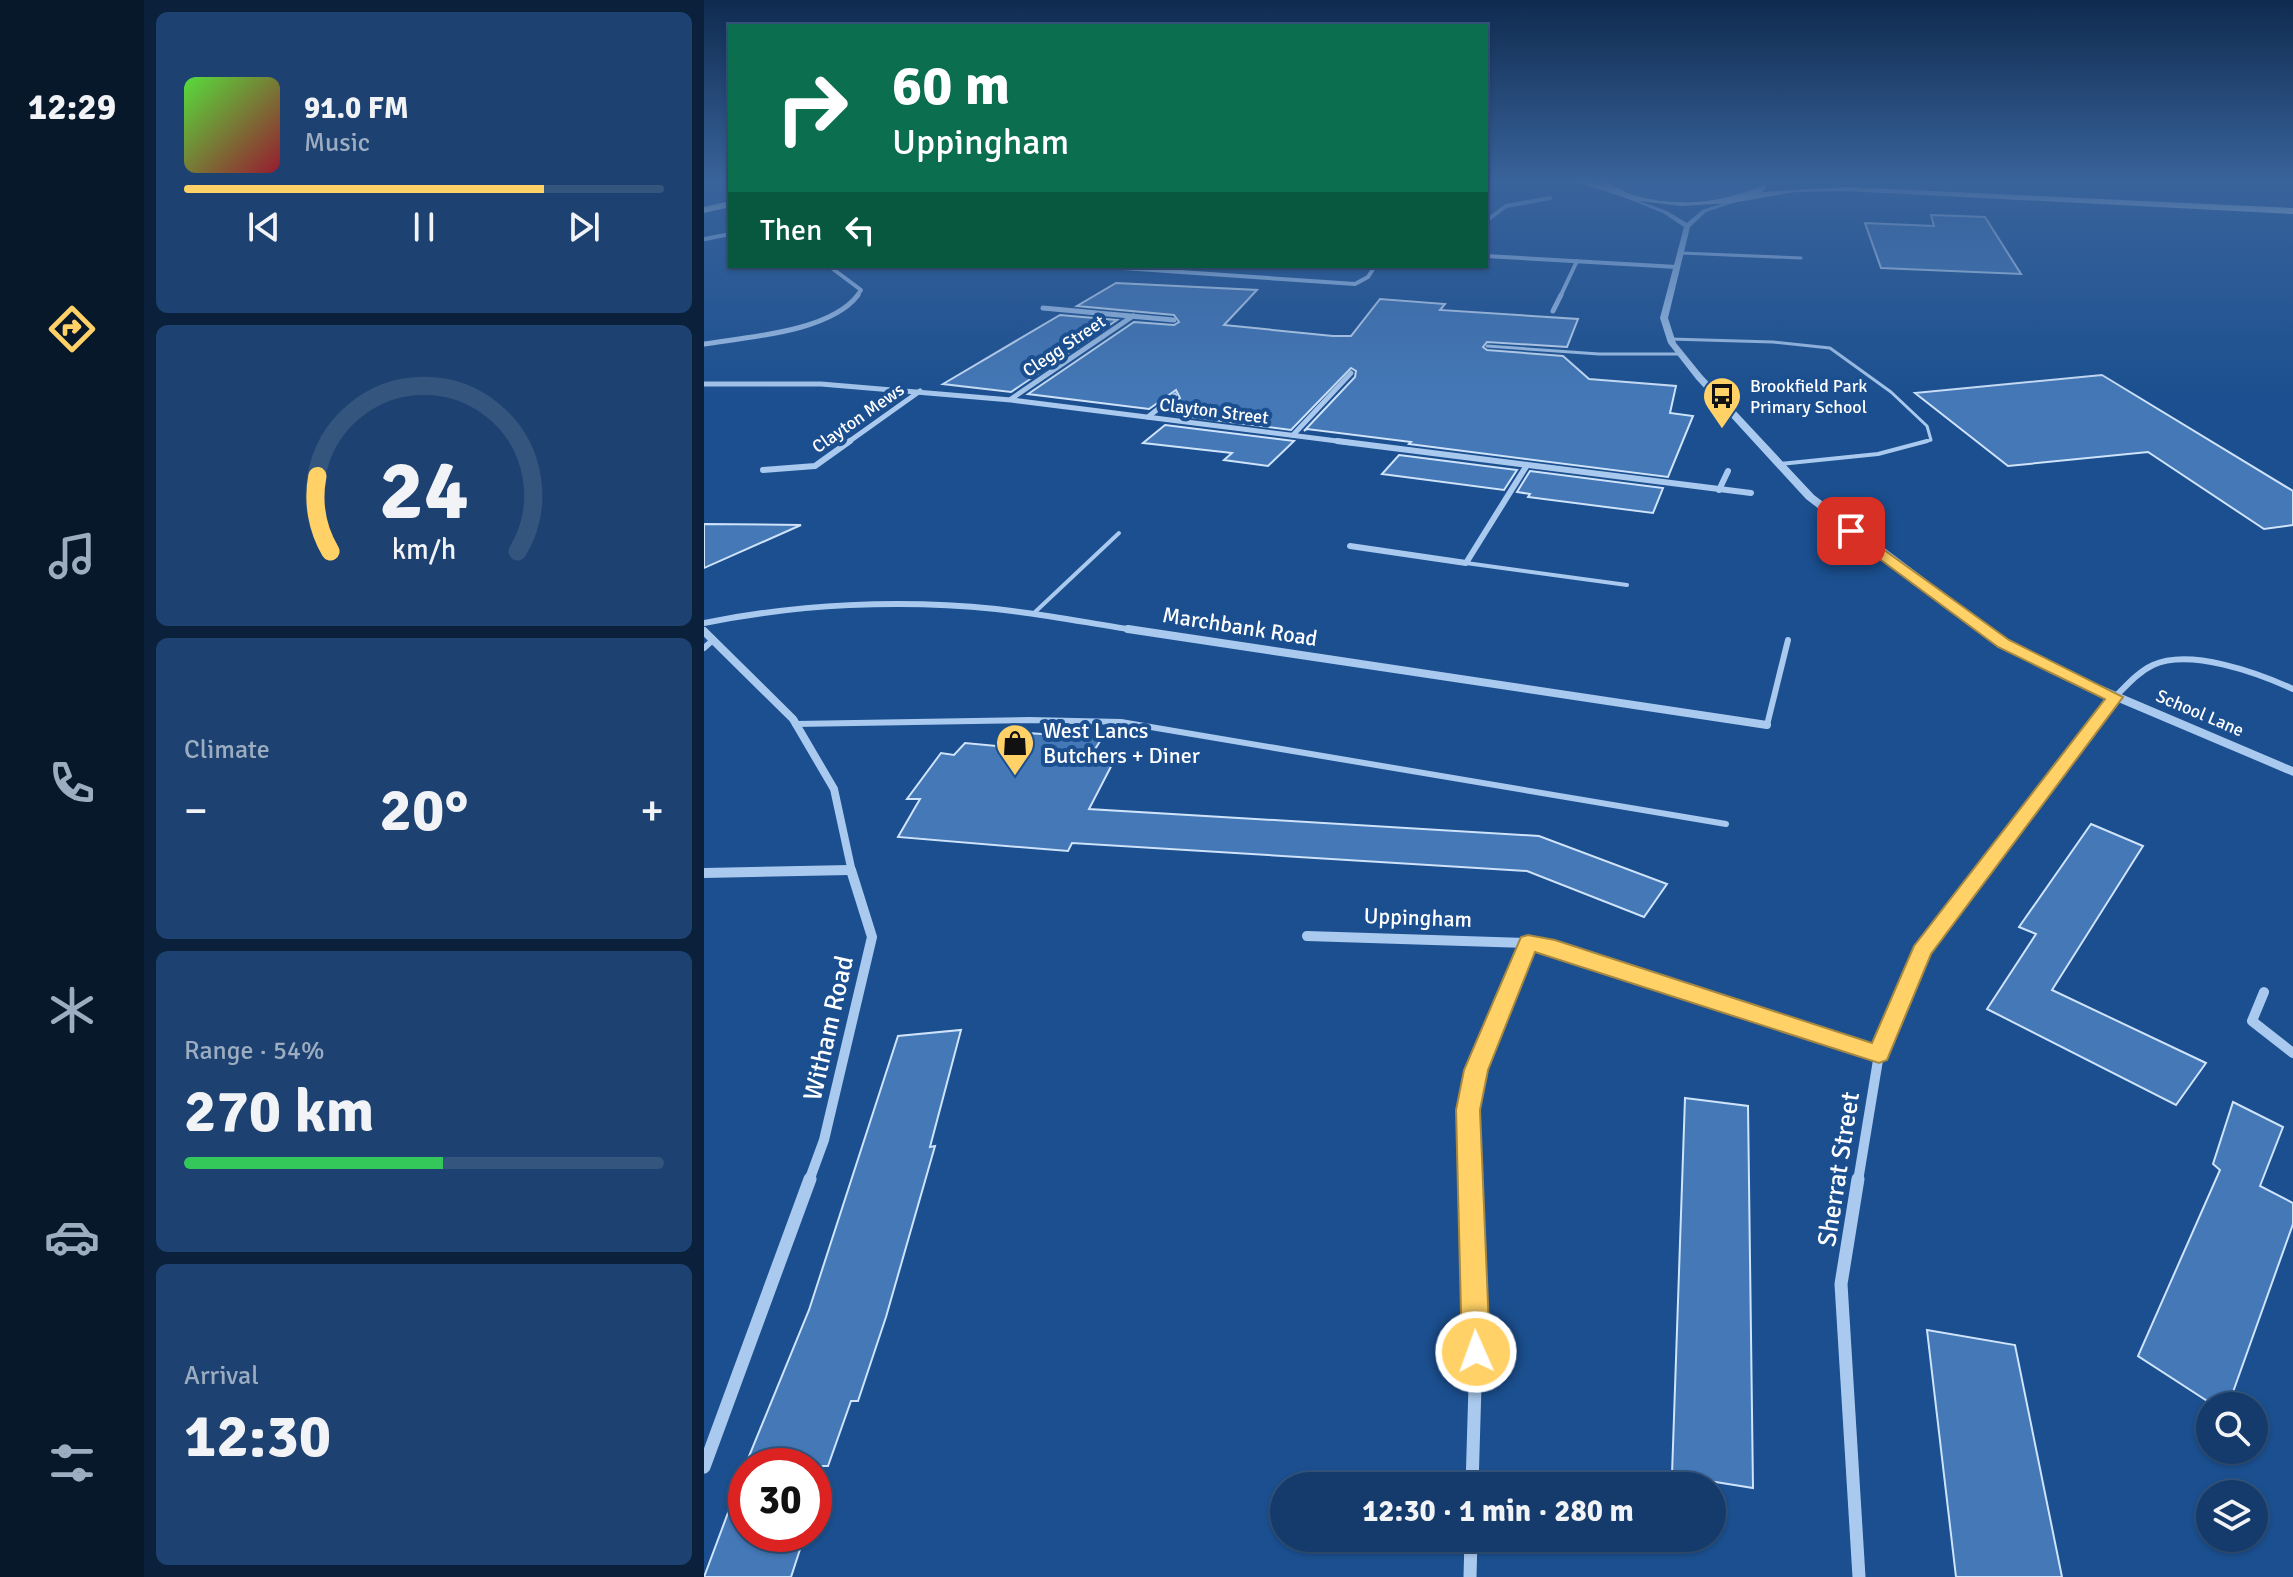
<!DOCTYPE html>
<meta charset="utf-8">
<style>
:root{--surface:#143b6b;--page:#1d4271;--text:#f1f3f6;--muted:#9dadc1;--line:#33557e;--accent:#ffd166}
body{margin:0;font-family:Signika,sans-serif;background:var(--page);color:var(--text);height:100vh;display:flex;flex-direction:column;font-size:30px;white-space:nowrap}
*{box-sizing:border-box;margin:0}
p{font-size:26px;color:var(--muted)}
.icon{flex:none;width:44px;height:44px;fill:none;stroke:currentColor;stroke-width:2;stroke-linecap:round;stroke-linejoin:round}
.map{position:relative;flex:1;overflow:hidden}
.side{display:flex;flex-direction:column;gap:12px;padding:12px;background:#0b203b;width:560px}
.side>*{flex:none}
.banner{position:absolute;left:24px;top:24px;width:760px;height:244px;border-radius:0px;box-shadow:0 2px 6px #0004,0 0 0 2px var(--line);background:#0b6e4f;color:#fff;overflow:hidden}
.tools{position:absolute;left:1492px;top:1392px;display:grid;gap:16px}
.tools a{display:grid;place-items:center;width:72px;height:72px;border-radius:50%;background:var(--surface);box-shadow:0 2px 6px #0004,0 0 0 2px var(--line);font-size:40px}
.speed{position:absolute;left:24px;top:1448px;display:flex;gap:16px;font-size:40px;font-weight:700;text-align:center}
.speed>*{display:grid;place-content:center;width:104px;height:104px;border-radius:50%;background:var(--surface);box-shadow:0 2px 6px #0004,0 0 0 2px var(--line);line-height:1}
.speed .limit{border:12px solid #d22;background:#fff;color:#111}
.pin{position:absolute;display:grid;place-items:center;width:68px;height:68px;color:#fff;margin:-34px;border-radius:16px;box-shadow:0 4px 12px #0006}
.me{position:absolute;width:88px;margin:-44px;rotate:358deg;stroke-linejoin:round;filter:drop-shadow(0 0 6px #0008)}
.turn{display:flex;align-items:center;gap:28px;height:168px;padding:0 32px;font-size:36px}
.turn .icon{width:104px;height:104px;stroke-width:2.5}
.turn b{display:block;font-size:56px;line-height:68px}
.then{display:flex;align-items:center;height:76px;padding:0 32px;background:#0003;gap:16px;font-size:30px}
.big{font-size:60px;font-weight:800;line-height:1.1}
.side .card{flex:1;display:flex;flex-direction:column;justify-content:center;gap:12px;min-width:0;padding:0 28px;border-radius:12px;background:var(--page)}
.side .dial{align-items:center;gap:0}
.dial svg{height:208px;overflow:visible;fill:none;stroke:var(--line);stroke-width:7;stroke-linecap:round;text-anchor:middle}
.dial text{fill:var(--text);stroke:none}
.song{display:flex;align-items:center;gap:24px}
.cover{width:96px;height:96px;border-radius:12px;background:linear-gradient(135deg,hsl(110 70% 55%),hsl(350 70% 35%))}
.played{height:8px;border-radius:4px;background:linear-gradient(90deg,var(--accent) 75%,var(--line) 75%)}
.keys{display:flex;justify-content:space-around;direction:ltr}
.heat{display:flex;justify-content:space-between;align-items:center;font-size:44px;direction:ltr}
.charge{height:12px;border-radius:6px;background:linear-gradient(90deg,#34c759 54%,var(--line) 0)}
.trip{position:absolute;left:566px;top:1472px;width:456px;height:80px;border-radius:40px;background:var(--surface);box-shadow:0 2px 6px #0004,0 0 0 2px var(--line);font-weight:800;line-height:80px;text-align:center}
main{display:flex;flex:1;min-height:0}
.dock{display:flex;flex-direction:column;width:144px;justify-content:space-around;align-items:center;background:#08182b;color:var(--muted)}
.dock .icon{width:56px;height:56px}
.dock .active{color:var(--accent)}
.dock b{font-size:36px;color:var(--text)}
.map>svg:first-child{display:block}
</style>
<main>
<nav class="dock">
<b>12:29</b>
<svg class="icon active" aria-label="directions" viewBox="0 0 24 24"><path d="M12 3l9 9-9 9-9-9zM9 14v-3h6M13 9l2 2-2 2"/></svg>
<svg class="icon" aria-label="music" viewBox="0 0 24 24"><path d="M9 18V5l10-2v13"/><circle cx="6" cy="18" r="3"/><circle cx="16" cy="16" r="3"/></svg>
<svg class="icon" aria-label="phone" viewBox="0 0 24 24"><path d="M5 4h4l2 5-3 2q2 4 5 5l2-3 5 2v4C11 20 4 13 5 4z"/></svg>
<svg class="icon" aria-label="climate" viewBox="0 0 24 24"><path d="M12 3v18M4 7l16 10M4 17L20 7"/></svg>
<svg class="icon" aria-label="car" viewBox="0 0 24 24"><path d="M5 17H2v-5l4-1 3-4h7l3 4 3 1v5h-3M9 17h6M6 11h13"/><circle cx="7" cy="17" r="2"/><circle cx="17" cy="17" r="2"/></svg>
<svg class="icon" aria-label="filters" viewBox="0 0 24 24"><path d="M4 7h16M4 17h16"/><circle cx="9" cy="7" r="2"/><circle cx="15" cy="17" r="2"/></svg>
</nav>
<section class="side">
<div class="card">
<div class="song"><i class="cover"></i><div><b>91.0 FM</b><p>Music</p></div></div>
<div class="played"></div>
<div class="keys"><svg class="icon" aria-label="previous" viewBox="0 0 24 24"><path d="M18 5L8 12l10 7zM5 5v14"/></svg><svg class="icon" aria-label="pause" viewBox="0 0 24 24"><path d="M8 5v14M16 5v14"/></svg><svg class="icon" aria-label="next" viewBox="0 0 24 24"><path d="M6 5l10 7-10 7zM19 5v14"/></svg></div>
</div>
<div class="card dial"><svg viewBox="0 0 100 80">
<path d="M14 69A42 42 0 1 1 86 69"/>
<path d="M14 69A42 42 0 0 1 9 40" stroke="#ffd166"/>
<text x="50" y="56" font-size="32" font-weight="700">24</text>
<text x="50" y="72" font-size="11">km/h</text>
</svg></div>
<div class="card"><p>Climate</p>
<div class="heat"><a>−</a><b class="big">20°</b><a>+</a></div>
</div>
<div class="card"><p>Range · 54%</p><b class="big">270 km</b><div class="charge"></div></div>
<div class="card"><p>Arrival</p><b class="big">12:30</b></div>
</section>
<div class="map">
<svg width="1589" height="1577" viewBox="0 0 1589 1577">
<rect width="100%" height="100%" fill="#1b4f8f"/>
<path fill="#2e69ad" d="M909 181H1046L1049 184 1047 190C1020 203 925 210 909 181Z"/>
<g fill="#4478b7" stroke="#cfe3fa" stroke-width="2">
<polygon points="1227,215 1281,217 1317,274 1177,268 1161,223 1230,226"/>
<polygon points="412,283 553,290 520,325 629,336 647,336 676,299 741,304 736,310 874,319 863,347 783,342 779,347 783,350 859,356 885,379 972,386 966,413 989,416 964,477 705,444 707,442 603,429 600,431 651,377 652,371 647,368 587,430 472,415 475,413 460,411 476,398 472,390 445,409 324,394 430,322 470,325 475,322 470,315 373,306"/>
<polygon points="356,315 413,320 307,392 239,384"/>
<polygon points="1398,375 1589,491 1589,525 1560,529 1444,452 1304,466 1211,393"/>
<polygon points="461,425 590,441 564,466 520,460 528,453 439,443"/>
<polygon points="695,455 813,470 800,490 678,474"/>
<polygon points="826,471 959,488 949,513 824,497 826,494 813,492"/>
<polygon points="0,524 97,525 0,568"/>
<polygon points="323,733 398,738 390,751 414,753 385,809 835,836 963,884 940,917 823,871 368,843 364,851 194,837 216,799 203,799 237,753 250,755 261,743 314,748"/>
<polygon points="1387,824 1439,846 1348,990 1502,1063 1472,1105 1283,1009 1332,934 1315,927"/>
<polygon points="257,1030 226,1147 231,1146 182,1317 154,1401 147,1401 124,1466 41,1466 105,1310 194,1036"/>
<polygon points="981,1098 1044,1106 1049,1488 968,1475"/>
<polygon points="1529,1102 1579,1127 1556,1186 1589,1203 1589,1224 1524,1406 1511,1406 1434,1356 1516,1170 1509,1164"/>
<polygon points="1223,1330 1311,1345 1358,1577 1252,1577"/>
<polygon points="40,1470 42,1470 42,1534 101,1534 87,1577 0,1577"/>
</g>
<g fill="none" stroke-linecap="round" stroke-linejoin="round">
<g stroke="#a9c9ee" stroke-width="3">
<polyline points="977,253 1097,258"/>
<polyline points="966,339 1069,342 1126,348 1187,392 1223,426 1227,440 1216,443"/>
<polyline points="783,346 895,354 976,354"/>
</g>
<g stroke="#a9c9ee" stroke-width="4">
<polyline points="1076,464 1174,454 1223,441"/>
<polyline points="762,563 923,585"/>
<polyline points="330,613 415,533"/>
</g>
<g stroke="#a9c9ee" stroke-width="6">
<polyline points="0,648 9,640"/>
<path d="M1411 697C1423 685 1434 672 1449 665 1486 648 1554 673 1589 689"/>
<polyline points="91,724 325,720 417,722 1022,824"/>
<polyline points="1063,725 1084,640"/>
</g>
<g stroke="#a9c9ee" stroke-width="4">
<polyline points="782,221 802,206 846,198"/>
<polyline points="1,239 26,234"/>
<polyline points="782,256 973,267"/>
<polyline points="125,266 157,290 152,297"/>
<polyline points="390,266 651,284 664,277 671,266"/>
<polyline points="856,297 873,261"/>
</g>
<g stroke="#a9c9ee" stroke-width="5">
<polyline points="339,308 470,320"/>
<polyline points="849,311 857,295"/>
<path d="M0 344C43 337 126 332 154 295"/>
<polyline points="0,384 117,384 307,400 649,443"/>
<polyline points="307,399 429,316"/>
<polyline points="444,417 471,395"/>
<polyline points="589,435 647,373"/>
<polyline points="143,443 216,391"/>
</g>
<g stroke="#a9c9ee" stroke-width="6">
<polyline points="633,441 1047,493"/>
<polyline points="59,470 111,466 146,441"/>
<polyline points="1015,490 1024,471"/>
<polyline points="646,546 762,563 823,465"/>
<path d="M0 623C94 604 196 599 292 609 340 614 389 624 437 631"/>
</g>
<g stroke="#a9c9ee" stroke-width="8">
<polyline points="424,629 1063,725"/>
<polyline points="0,631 89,719 130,789 148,872"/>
<polyline points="48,872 147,870"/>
<polyline points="1278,872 1411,697"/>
</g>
<g stroke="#a9c9ee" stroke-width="10">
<polyline points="0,873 146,870"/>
<polyline points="603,936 824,943 851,948 1175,1054"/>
<polyline points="1560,992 1548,1021 1589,1053"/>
<polyline points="105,1181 120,1140 168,937 147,870"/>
<polyline points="766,1181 764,1110 772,1070 824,943"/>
<polyline points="1154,1181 1175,1054 1218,951 1280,870"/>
</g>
<g stroke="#a9c9ee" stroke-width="13">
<polyline points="766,1179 772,1352 768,1486"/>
<polyline points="1154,1179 1137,1284 1155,1577"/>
<polyline points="0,1467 106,1179"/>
<polyline points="766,1577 767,1538"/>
</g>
<polygon fill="#a9c9ee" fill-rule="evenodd" points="914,193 963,211 983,223 998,210 1039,197 1044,198 1002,212 986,227 964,318 972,343 998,375 1110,495 1304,641 1356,668 1589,767 1589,776 1348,674 1296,647 1102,499 992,379 964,343 956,318 980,227 959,213 914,195"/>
<g fill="#f0f6ff" fill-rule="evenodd">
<path d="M869 181 898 185 894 181C907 181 916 191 929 195 973 208 1019 203 1059 185L1063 187 1058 192 1143 187 1589 208V214L1143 191 1091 192 1028 203 977 206 928 200Z"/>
<polygon points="26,201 26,207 0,213 0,207"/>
</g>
</g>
<linearGradient id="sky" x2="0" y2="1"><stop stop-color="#0f2b4f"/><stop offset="0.45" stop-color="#39639b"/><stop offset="1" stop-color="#39639b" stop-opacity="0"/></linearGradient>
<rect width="1589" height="402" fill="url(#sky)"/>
<polygon fill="#ffd166" stroke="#a68842" stroke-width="2" points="1142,529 1151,529 1305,640 1419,697 1227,954 1183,1060 1175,1063 831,952 784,1070 776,1110 786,1352 782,1362 772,1366 762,1362 758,1352 752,1110 760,1070 817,937 824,935 851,940 1168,1043 1210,946 1401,699 1294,647 1142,534"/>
<defs>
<symbol id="bus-pin" viewBox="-11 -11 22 30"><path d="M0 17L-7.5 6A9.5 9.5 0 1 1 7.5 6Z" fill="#ffd166" stroke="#1b4f8f"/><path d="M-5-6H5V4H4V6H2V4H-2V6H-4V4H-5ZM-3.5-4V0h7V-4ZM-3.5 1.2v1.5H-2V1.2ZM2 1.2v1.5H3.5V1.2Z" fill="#111"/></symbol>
<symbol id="shop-pin" viewBox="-11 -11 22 30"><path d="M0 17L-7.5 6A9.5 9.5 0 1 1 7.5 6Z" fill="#ffd166" stroke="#1b4f8f"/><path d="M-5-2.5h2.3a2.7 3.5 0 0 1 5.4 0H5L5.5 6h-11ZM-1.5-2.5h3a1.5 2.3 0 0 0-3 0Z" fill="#111"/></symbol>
</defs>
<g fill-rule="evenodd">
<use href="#bus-pin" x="996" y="374" width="44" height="60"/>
<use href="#shop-pin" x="289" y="721" width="44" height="60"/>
</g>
<g text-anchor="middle" stroke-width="8" stroke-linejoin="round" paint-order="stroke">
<g font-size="18" fill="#fff" stroke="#1b4f8f">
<text transform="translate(360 346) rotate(-34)" y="6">Clegg Street</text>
<text transform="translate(510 411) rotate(7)" y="6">Clayton Street</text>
<text transform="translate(154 418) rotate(-35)" y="6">Clayton Mews</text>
<text transform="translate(1496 713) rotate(23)" y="6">School Lane</text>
</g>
<g font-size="18" fill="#fff" stroke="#1b4f8f" text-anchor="start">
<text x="1046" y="392">Brookfield Park<tspan x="1046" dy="21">Primary School</tspan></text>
</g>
<g font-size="22" fill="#fff" stroke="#1b4f8f">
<text transform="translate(536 626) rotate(9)" y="8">Marchbank Road</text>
<text transform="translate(714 917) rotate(2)" y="8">Uppingham</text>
</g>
<g font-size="22" fill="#fff" stroke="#1b4f8f" text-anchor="start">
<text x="339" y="738">West Lancs<tspan x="339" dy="25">Butchers + Diner</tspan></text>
</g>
<g font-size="26" fill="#fff" stroke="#1b4f8f">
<text transform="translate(124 1028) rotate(-77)" y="9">Witham Road</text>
<text transform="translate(1134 1169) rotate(-81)" y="9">Sherrat Street</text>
</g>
</g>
</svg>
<div class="tools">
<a><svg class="icon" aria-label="search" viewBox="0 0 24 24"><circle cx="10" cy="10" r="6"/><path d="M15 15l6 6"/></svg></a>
<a><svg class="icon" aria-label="layers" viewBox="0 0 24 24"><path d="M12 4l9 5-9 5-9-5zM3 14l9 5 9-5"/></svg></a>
</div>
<div class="speed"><div class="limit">30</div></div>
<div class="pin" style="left:1147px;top:531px;background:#d93025"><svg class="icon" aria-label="arrive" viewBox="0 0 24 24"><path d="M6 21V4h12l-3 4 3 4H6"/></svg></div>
<svg class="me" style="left:772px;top:1352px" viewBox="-20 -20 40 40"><circle r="17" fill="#ffd166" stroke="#fff" stroke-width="3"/><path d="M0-11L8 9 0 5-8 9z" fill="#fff"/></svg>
<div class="trip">12:30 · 1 min · 280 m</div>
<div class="banner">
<div class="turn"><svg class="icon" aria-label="right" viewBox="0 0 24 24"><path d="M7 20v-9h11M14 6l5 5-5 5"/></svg><div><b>60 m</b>Uppingham</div></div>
<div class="then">Then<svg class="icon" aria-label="left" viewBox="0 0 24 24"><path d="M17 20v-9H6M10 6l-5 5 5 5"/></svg></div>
</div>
</div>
</main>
